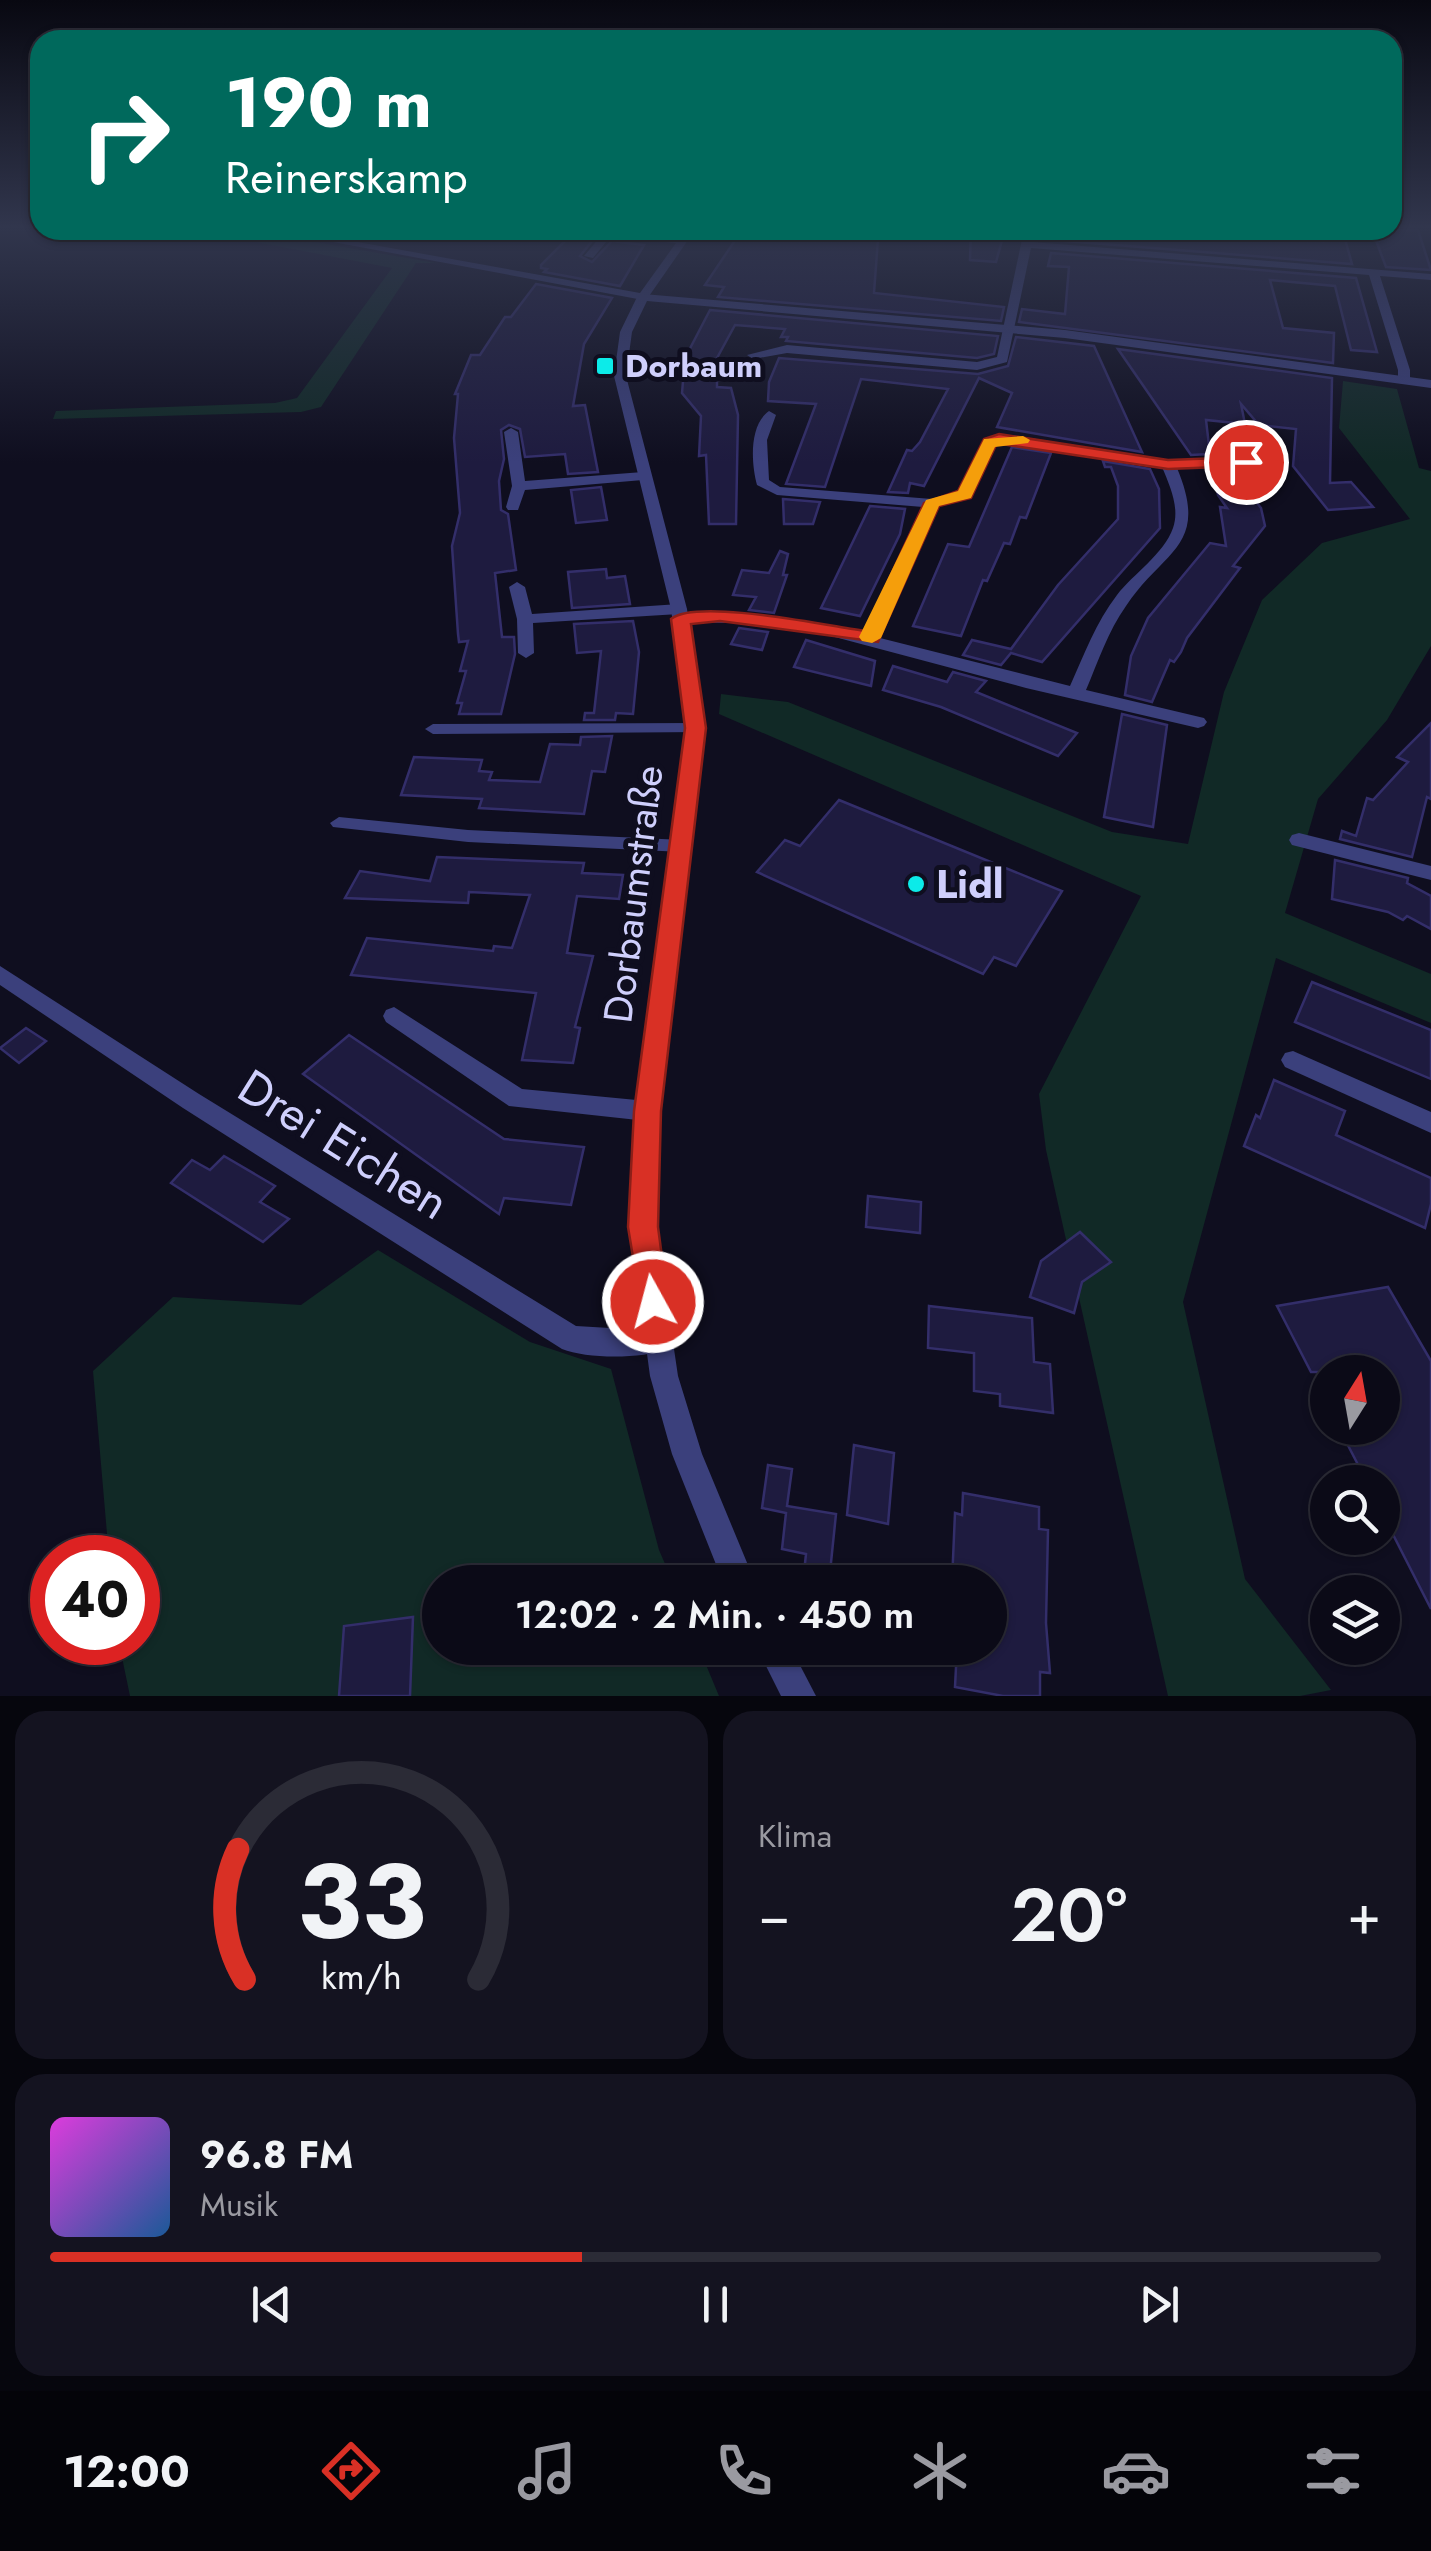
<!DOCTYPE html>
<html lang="de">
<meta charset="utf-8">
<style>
:root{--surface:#0b0a17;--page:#141320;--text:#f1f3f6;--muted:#9a9aa1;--line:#2b2b36;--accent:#d93025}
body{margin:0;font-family:Jost,sans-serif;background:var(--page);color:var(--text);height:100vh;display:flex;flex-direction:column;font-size:38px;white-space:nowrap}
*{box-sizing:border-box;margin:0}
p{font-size:32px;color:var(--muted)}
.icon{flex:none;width:55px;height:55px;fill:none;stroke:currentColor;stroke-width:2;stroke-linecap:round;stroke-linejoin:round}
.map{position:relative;height:1696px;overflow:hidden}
.side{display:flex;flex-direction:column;gap:15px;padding:15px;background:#06060d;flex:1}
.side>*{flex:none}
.top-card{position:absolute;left:30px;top:30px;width:1372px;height:210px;border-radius:30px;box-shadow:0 2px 8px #0004,0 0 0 2px var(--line);background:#00695c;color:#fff;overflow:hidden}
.needle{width:65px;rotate:11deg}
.buttons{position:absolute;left:1310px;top:1355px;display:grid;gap:20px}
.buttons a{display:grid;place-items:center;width:90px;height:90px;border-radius:50%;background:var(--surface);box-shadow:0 2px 8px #0004,0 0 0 2px var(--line);font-size:50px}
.speed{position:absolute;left:30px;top:1535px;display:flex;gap:20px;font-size:50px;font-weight:700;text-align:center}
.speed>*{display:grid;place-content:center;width:130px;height:130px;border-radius:50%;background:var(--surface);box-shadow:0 2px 8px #0004,0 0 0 2px var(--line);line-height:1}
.speed .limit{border:15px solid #d22;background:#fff;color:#111}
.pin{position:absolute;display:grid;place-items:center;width:85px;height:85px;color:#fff;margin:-42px;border:5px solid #fff;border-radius:50%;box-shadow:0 2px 10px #0007}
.me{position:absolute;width:110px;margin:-55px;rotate:353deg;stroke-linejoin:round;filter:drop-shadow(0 0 8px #0008)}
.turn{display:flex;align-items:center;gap:35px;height:210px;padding:0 30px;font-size:45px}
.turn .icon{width:130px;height:130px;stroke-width:2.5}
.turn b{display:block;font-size:70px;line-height:85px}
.big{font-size:75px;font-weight:600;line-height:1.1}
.side .card{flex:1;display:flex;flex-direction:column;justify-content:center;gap:15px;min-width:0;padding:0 35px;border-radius:30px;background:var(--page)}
.side .dial{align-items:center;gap:0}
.dial svg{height:260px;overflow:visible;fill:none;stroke:var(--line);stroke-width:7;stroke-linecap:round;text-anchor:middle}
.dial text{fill:var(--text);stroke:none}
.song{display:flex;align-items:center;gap:30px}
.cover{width:120px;height:120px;border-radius:15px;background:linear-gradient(135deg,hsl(300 70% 55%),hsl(210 70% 35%))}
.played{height:10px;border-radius:5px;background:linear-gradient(90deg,var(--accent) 40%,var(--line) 40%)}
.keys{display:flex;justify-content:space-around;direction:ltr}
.heat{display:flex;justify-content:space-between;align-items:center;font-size:55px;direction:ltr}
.side .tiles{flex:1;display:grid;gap:15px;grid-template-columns:1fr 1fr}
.card:last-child{grid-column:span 2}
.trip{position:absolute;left:422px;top:1565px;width:585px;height:100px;border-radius:50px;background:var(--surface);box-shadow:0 2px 8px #0004,0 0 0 2px var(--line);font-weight:600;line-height:100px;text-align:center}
.tabs{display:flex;height:160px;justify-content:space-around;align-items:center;background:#040409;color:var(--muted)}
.tabs .icon{width:70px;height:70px}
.tabs .selected{color:var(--accent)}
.tabs b{font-size:45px;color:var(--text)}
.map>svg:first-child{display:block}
</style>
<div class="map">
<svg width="1431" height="1696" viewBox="0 0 1431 1696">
<rect width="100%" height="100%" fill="#0f0e1f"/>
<g fill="#112926">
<polygon points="193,230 245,230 436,263 416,263 321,407 301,412 53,419 56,411 275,403 297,398 392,268"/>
<polygon points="1343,381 1397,389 1419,468 1431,471 1431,646 1387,720 1318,799 1285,913 1431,974 1431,1023 1276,958 1183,1302 1245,1579 1331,1690 1300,1696 1168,1696 1046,1150 1039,1094 1141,896 719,714 721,694 788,702 1112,832 1188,844 1224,692 1262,600 1322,543 1410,519 1339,428"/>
<polygon points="378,1250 530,1342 611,1369 659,1550 673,1582 440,1582 440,1648 699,1648 719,1696 130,1696 119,1643 138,1642 138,1558 109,1557 93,1371 173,1297 301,1305"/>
</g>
<g fill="#1e1b3f" stroke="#332e6a" stroke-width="2.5">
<polygon points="742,230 849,230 845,236 878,239 874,293 1004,307 1001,321 718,297 724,287 705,285"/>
<polygon points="971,230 1005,230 996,262 970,260"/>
<polygon points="1056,230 1147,230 1241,239 1240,230 1277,230 1278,237 1323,241 1322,237 1343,232 1352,264 1054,240"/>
<polygon points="1372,230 1418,230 1431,270 1386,267"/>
<polygon points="573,233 597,235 580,256 592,262 612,241 644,245 620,286 544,272 547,269 541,268 541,265"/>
<polygon points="1051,253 1356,278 1377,352 1351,350 1335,286 1270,280 1283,328 1334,333 1333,363 1019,322 1022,309 1065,314 1069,267 1048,266"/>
<polygon points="536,284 612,298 584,344 573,406 585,405 598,472 568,474 565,454 525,457 520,429 509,425 501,430 504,459 499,481 501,510 508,514 516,570 495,573 502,637 514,637 515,654 501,714 459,714 462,703 457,703 466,671 460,671 468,641 459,642 458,634 452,546 460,513 454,438 458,394 455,394 471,355 480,355 505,317 511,317"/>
<polygon points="710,310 998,336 994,354 977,358 786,341 788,337 781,337 785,329 735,325 717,358 717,387 731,388 738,415 736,524 709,524 706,455 699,456 701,416 682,393 685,358"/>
<polygon points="1016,337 1094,346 1142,452 997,427 1012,393 979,378 924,486 910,483 908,493 888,492 907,450 912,451 920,442 948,389 861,379 825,487 786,484 816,404 768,401 769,382 779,358 978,374 1008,366"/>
<polygon points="1118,349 1332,378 1330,483 1351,482 1373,507 1328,510 1293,466 1296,429 1259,425 1241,404 1245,424 1206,420 1210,454 1191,455"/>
<polygon points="1012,447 1051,453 1026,518 1020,517 1010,544 1004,543 987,581 983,580 961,636 913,626 948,544 969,547"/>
<polygon points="1103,461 1150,469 1159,489 1160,528 1042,662 1011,653 1001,665 963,655 972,640 1011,649 1058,585 1118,519 1118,486 1111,467 1105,467"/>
<polygon points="1214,473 1234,473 1261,508 1265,526 1233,566 1240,568 1187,638 1181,652 1174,662 1170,660 1152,702 1125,695 1131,656 1148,618 1210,543 1226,546 1220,507 1227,508 1218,495"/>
<polygon points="601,487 607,520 576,523 571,490"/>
<polygon points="783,499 820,502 813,524 784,524"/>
<polygon points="870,506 905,509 900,534 860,616 821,608"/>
<polygon points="780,551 788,554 783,575 787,575 774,613 749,610 756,597 733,595 742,570 769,573"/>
<polygon points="606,569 607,578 625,576 630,604 572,608 568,572"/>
<polygon points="633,621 639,652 633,714 616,713 615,720 584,720 585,713 594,713 601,651 577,653 574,624"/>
<polygon points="739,628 768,632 762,650 731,644"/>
<polygon points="806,640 875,661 871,686 794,667"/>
<polygon points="893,666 947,682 953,672 986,681 976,692 1077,733 1058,756 941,707 883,690"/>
<polygon points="1122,714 1167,725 1153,827 1104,817"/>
<polygon points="1431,723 1431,799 1427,797 1412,857 1340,839 1342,831 1356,836 1367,798 1373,800 1408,762 1397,757"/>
<polygon points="612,736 605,772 592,771 584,814 479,808 482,799 401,795 414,757 482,760 479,771 492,772 489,780 540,782 550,744 580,745 581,737"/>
<polygon points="839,800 1062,891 1016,966 994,957 983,974 757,872 785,840 800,846"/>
<polygon points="437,857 584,863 582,873 623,875 619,899 577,896 567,953 593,956 575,1027 580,1028 573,1063 522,1060 536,993 351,975 367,938 493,951 494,946 512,948 530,895 469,892 468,903 345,898 360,871 430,881"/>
<polygon points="1335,860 1408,878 1407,883 1431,896 1431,929 1407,916 1403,920 1388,912 1332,899"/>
<polygon points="1312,982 1431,1030 1431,1079 1295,1022"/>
<polygon points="26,1028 46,1041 19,1063 0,1048"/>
<polygon points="349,1035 504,1139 584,1147 571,1205 504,1198 499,1214 303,1074"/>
<polygon points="1274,1080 1345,1111 1336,1135 1431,1178 1431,1204 1425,1228 1244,1146 1256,1115 1260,1118"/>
<polygon points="224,1156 275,1186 260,1202 289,1219 263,1242 171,1183 192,1160 210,1170"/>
<polygon points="868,1196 921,1202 920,1233 866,1227"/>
<polygon points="1080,1232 1111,1262 1082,1282 1074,1313 1030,1297 1041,1261"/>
<polygon points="1388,1287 1431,1361 1431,1609 1382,1513 1382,1482 1367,1482 1339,1428 1382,1428 1382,1372 1311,1372 1277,1306"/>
<polygon points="929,1306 1032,1318 1034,1362 1050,1364 1053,1413 1000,1406 1000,1394 974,1391 974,1353 928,1348"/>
<polygon points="854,1445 894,1453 888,1524 847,1515"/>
<polygon points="768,1465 792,1469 787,1506 836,1514 829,1582 803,1582 806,1554 782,1549 786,1513 762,1508"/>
<polygon points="963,1493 1039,1507 1039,1529 1048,1530 1046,1623 1050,1673 1040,1672 1040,1696 1003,1696 955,1687 957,1648 990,1648 990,1582 952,1582 955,1513 962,1515"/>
<polygon points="413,1617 410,1696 339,1696 344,1626"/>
</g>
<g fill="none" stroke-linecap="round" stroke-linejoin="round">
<g fill="#3b407c" fill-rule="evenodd">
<polygon points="696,723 702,724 704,728 702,732 433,734 425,729 433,724"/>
<polygon points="339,817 468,830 683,840 692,846 683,852 468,842 333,827 330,823"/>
</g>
<g fill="#3b407c" fill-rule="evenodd">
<polygon points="269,230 291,230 640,293 676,243 610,237 593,258 584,256 606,230 680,237 685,230 695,230 647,299 643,300"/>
<polygon points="1024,230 1034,230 1032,242 1431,274 1431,280 1380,276 1410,370 1410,380 1404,384 1398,380 1398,370 1369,275 1031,248 1007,362 977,370 787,353 753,359 747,355 787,345 977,362 997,357"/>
<path d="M769 411 776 415 767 440 769 480 780 487 932 499 959 491 985 440 1012 435 1168 460 1240 457 1271 466 1283 478 1281 481H1271C1244 457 1210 466 1177 468 1210 547 1164 549 1126 606 1108 631 1098 662 1086 690L1204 718 1207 722 1204 726 1198 728 1026 688 831 636 732 623 675 622 673 619C701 598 829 626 865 634L923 507 777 495 757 485C751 463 749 425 769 411ZM1012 443 1162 467C1170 486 1180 508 1173 528 1164 554 1133 574 1117 595 1096 622 1084 655 1070 686L880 638 938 506 970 497 995 446Z"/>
<polygon points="511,428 518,432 525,481 643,472 650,476 643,480 525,490 518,510 508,510 506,507 512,486 504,432"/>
<polygon points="517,582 525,587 532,614 679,604 687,609 679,614 533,623 534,653 526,658 518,653 517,619 509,587"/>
<polygon points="1299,833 1431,866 1431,880 1292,845 1289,840 1292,835"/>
<path d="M0 966 199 1094 576 1326 627 1329 657 1326 667 1329 671 1339 667 1349C642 1359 587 1359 562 1349L183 1108 0 985Z"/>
<polygon points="394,1007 522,1089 647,1101 656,1104 659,1111 656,1118 647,1121 509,1106 386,1022 383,1016 386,1010"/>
<polygon points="1293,1051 1431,1112 1431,1133 1285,1067 1281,1060 1285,1053"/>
</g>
<g fill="#3b407c" fill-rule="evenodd">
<polygon points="643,294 1065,330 1431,380 1431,388 1065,338 647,301 632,332 626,376 687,609 705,728 659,1111 656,1227 678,1376 702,1454 755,1582 723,1582 672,1454 650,1376 630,1227 635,1111 687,728 671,609 614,376 620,332 637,297"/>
<polygon points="757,1648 791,1648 816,1696 781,1696"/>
</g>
</g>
<linearGradient id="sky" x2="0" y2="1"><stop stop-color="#080811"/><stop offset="0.49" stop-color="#31364d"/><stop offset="1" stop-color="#31364d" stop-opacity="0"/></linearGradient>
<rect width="1431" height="463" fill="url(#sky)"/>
<path fill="#d93025" stroke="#8d1f18" stroke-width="2.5" d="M999 434 1168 460 1246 457 1254 462 1246 466 1168 469 1001 444 996 445 971 498 939 506 878 642 720 621 691 624 706 728 661 1111 658 1227 668 1302 664 1312 653 1316 642 1312 628 1227 634 1111 685 728 671 619C697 598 828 626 865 631L924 503 958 491 984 439Z"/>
<polygon fill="#f59e0b" points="1023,436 1030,440 1028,443 995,447 971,498 939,506 881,638 872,643 862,641 859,637 926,500 958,491 984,439"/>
<g fill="#0cebe9" stroke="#0f0e1f" stroke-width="4">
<rect x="595" y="356" width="20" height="20" rx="5"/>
<circle cx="916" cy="884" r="10"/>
</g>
<g text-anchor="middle" stroke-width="10" stroke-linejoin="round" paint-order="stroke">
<g font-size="32" font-weight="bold" fill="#cfcffc" stroke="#0f0e1f" text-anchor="start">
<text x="625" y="377">Dorbaum</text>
</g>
<g font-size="40" font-weight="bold" fill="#cfcffc" stroke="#0f0e1f" text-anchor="start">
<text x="936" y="898">Lidl</text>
</g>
<g font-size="40" fill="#cfcffc" stroke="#0f0e1f">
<text transform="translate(633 894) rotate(-83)" y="14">Dorbaumstraße</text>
</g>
<g font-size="48" fill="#cfcffc" stroke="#0f0e1f">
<text transform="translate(344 1144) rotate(32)" y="17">Drei Eichen</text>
</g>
</g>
</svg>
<div class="buttons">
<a><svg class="needle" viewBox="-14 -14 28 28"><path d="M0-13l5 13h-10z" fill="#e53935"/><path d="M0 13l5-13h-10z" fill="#9a9aa1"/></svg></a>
<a><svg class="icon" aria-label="search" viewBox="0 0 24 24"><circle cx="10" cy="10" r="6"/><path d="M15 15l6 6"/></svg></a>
<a><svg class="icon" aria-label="layers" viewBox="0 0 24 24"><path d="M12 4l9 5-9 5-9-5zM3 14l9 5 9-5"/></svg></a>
</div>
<div class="speed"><div class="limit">40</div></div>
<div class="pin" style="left:1246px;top:462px;background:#d93025"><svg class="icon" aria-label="arrive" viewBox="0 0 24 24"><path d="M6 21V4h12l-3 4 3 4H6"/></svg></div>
<svg class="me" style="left:653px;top:1302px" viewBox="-20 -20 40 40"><circle r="17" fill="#d93025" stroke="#fff" stroke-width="3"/><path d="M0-11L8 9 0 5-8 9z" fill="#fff"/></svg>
<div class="trip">12:02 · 2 Min. · 450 m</div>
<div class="top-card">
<div class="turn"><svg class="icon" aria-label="right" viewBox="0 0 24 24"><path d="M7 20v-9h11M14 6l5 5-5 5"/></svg><div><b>190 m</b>Reinerskamp</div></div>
</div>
</div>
<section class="side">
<div class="tiles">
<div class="card dial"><svg viewBox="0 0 100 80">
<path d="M14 69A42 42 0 1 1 86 69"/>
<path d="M14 69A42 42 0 0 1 12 29" stroke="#d93025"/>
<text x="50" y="56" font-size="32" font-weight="700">33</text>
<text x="50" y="72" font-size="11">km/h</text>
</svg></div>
<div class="card"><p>Klima</p>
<div class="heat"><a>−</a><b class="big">20°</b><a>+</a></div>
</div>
<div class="card">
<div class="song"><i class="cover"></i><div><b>96.8 FM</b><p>Musik</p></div></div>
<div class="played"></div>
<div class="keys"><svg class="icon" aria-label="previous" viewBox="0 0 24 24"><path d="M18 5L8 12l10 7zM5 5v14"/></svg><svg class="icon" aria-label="pause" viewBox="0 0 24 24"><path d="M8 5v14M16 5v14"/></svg><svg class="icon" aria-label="next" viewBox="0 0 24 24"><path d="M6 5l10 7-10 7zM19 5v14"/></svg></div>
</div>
</div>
</section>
<nav class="tabs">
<b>12:00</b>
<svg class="icon selected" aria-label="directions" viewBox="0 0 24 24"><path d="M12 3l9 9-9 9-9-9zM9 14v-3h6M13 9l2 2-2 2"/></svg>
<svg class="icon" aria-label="music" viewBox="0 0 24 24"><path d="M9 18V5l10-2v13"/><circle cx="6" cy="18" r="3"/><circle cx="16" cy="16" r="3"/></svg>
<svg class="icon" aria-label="phone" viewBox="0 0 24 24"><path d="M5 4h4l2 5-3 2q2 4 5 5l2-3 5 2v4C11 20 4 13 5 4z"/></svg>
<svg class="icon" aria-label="climate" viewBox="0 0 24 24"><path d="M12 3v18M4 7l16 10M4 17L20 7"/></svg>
<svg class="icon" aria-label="car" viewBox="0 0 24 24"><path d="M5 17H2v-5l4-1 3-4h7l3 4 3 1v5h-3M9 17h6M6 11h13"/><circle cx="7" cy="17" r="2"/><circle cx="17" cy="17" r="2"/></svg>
<svg class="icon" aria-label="filters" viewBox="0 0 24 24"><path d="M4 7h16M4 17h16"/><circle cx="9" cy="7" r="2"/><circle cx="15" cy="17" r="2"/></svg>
</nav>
